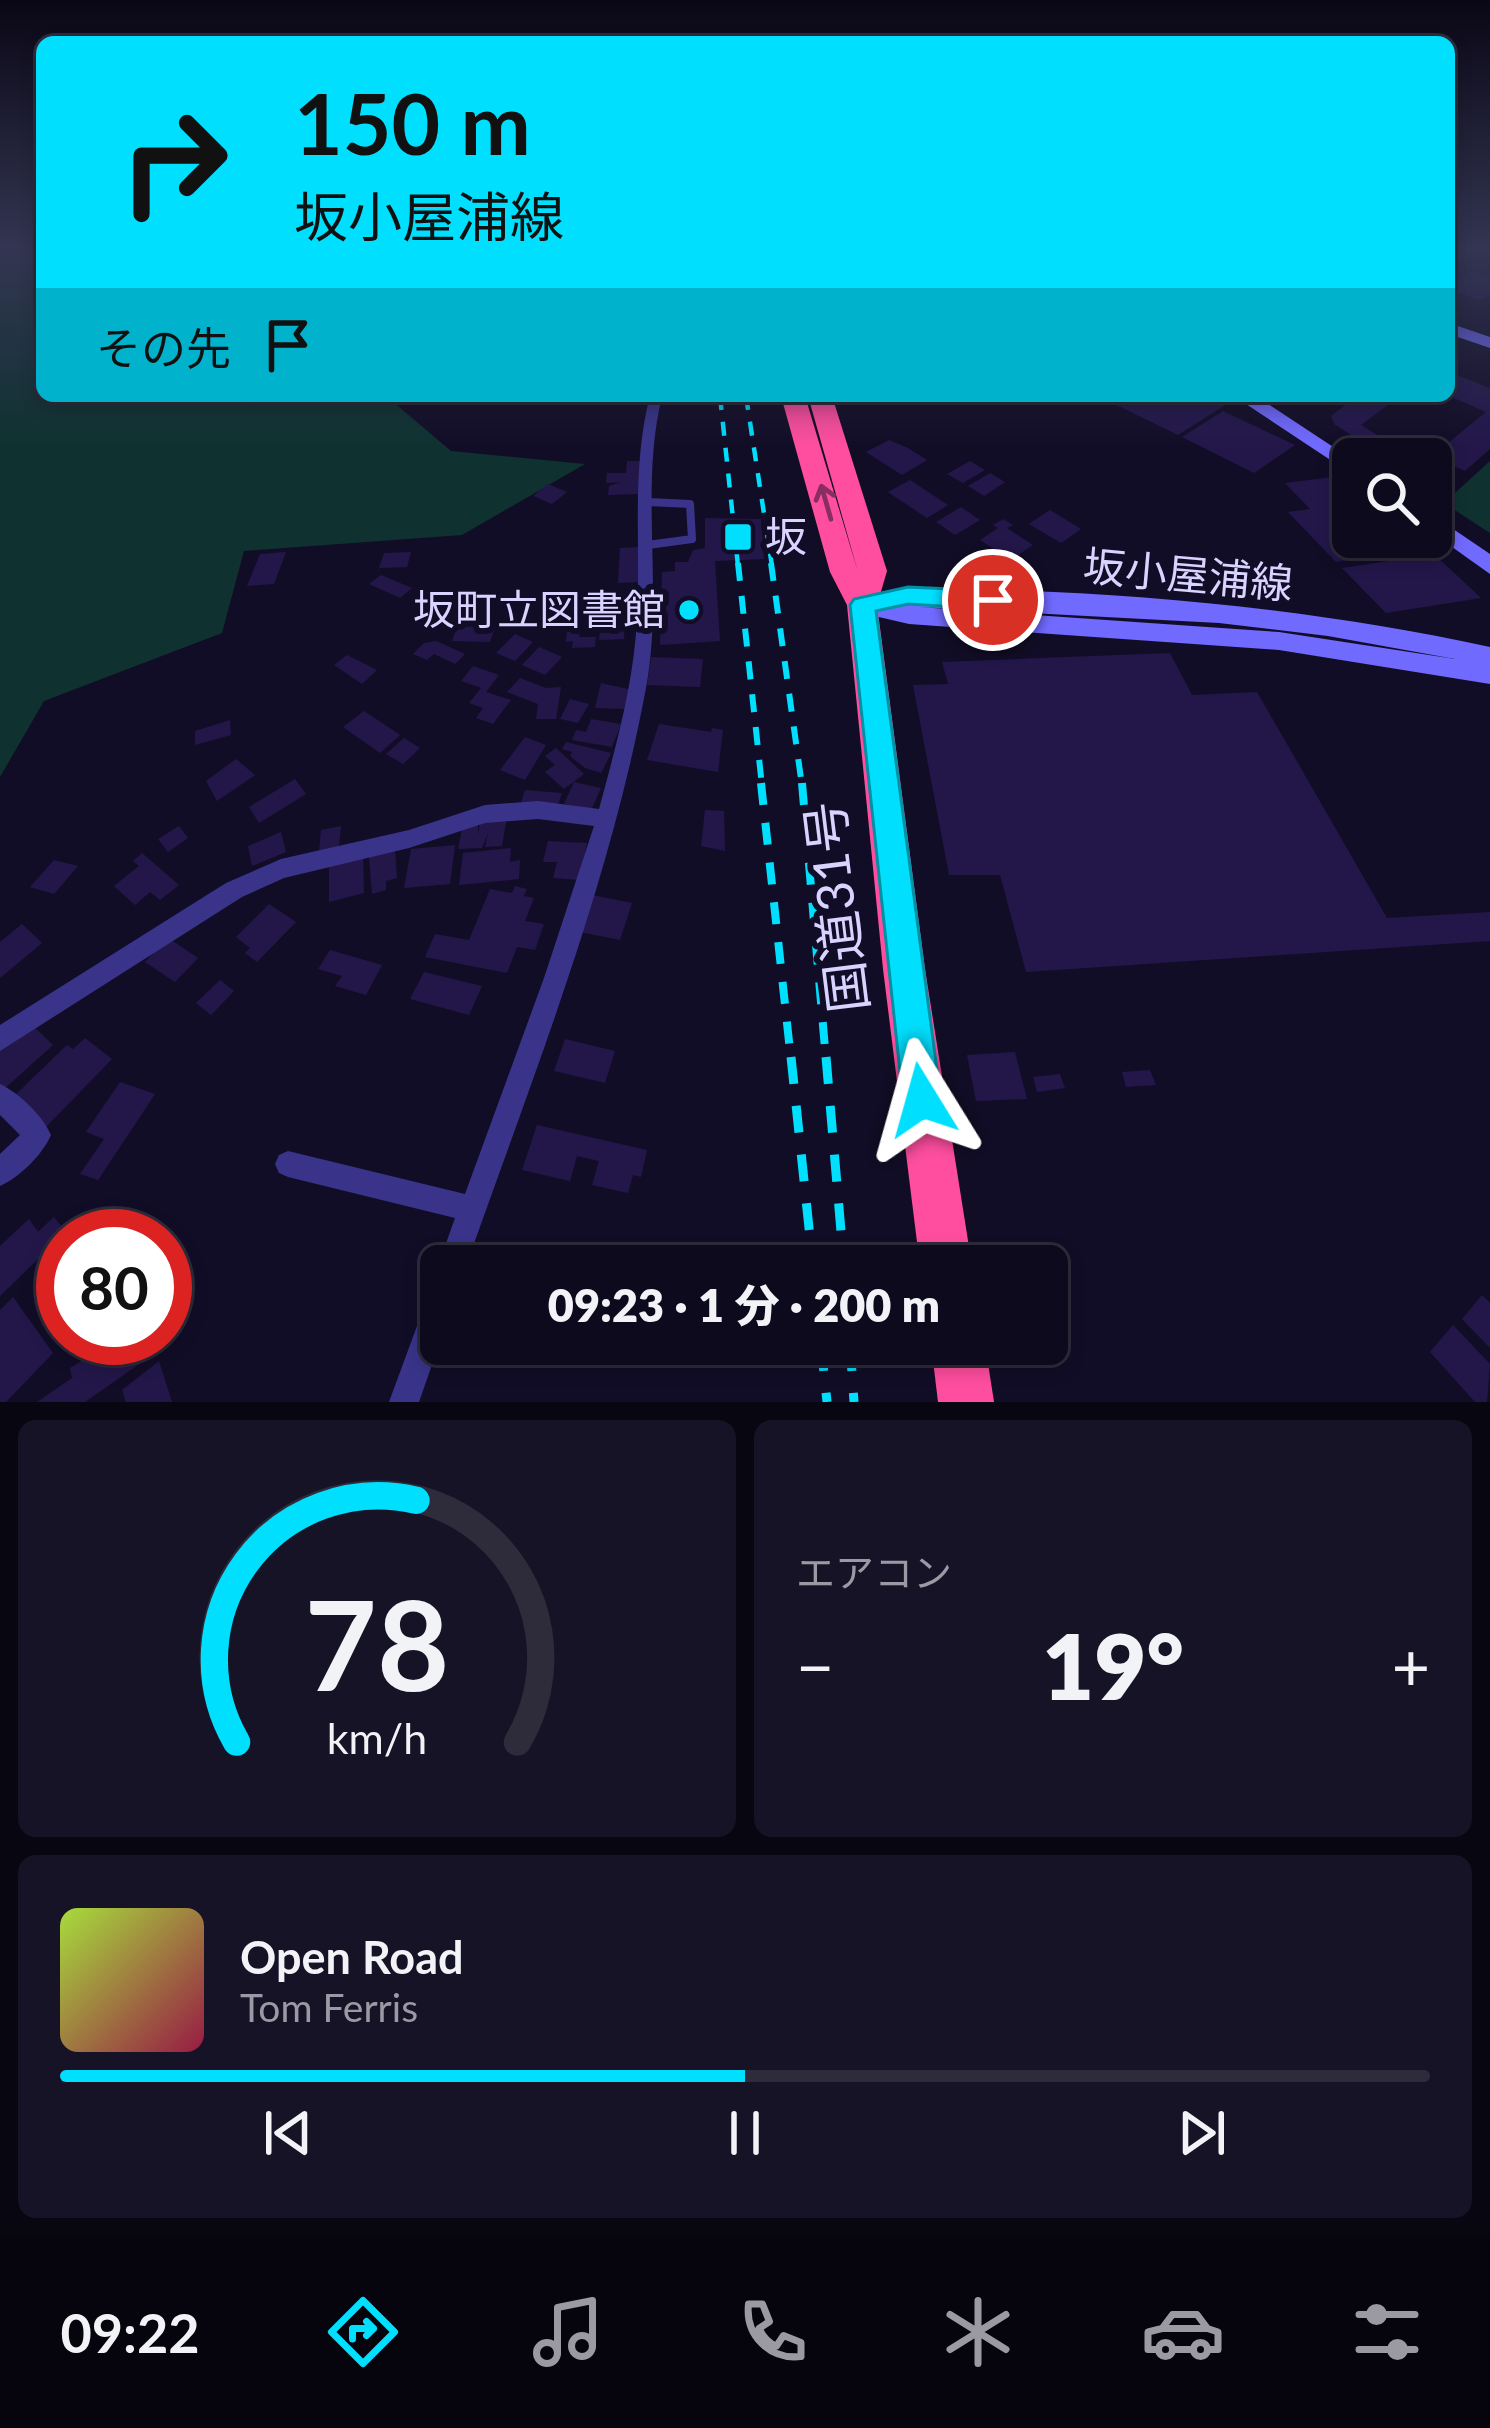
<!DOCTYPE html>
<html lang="ja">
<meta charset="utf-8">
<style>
:root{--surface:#0e0a1d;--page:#171326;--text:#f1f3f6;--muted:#9b9aa4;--line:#2e2b3b;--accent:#00dffe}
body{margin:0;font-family:Lato,"Noto Sans JP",sans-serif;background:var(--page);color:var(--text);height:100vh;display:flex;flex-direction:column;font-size:45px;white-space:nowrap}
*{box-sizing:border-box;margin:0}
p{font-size:39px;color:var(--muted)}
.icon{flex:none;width:66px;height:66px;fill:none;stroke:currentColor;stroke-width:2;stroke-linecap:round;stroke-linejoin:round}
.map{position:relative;height:1402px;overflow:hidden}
.drawer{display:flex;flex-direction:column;gap:18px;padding:18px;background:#080610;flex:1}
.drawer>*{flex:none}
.banner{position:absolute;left:36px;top:36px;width:1419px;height:366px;border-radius:18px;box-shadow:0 6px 18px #0003,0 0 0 3px var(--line);background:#00dffe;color:#111;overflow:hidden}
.buttons{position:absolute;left:1332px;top:438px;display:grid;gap:24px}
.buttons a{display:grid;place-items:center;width:120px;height:120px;border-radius:18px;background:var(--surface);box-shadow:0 6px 18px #0003,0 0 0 3px var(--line);font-size:60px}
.speed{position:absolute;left:36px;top:1209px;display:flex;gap:24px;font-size:60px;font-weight:700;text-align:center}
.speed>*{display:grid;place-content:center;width:156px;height:156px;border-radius:50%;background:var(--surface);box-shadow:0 6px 18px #0003,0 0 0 3px var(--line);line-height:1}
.speed .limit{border:18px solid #d22;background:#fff;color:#111}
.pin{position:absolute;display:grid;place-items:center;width:102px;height:102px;color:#fff;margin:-51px;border:6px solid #fff;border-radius:50%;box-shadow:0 3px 12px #0007}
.me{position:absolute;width:132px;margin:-66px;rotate:352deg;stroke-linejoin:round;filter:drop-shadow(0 0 9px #0008)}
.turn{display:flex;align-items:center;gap:42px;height:252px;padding:0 60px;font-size:54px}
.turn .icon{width:156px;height:156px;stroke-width:2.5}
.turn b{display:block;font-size:84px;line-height:102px}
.then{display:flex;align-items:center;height:114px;padding:0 60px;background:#0003;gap:24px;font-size:45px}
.big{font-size:90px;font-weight:800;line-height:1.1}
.drawer .widget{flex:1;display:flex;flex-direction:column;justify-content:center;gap:18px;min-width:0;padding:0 42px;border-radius:18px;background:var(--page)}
.drawer .dial{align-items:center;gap:0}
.dial svg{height:312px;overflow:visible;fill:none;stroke:var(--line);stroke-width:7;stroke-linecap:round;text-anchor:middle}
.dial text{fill:var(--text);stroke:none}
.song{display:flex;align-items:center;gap:36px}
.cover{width:144px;height:144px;border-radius:18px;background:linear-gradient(135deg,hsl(80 70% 55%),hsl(340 70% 35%))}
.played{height:12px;border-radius:6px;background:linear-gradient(90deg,var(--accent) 50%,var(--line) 50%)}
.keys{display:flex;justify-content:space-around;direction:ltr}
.heat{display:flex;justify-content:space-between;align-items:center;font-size:66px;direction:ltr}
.drawer .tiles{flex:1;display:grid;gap:18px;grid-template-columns:1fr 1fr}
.widget:last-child{grid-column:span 2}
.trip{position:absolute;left:420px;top:1245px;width:648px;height:120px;border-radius:18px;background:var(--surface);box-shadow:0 6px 18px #0003,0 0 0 3px var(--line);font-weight:800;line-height:120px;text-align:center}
.tab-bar{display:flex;height:192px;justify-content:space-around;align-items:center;background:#06040c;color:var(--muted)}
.tab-bar .icon{width:84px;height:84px}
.tab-bar .active{color:var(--accent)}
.tab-bar b{font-size:54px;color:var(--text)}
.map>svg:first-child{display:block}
</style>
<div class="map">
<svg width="1490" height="1402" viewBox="0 0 1490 1402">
<rect width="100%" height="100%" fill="#120d27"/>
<g fill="#0f3231">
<polygon points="0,250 42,250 42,396 386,396 451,451 585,464 462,535 244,551 222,633 44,701 0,777"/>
<polygon points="1490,461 1490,533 1444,503"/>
</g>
<g fill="#23174a">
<polygon points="1473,271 1490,277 1490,294 1479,300 1449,289 1449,285"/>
<polygon points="1449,372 1490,388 1490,449 1465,471 1432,456 1486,412 1449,396"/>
<polygon points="1098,396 1219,396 1230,402 1178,435"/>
<polygon points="1357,396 1400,396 1361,425 1417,459 1389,459 1334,424 1331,416"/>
<polygon points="1223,411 1295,445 1254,473 1182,437"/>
<polygon points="889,440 908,448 927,460 902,475 866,452"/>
<polygon points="627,461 641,461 639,494 608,495 609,486 621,482 606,483 607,473 626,473"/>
<polygon points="970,461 985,470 963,483 947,474"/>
<polygon points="990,473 1005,482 984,496 968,486"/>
<polygon points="1333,477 1353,496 1353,540 1338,542 1355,559 1336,562 1288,512 1310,509 1285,483"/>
<polygon points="910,480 948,505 927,518 888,492"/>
<polygon points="548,484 567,492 552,504 533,496"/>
<polygon points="961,507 980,520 955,535 936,522"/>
<polygon points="1050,510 1081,529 1061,543 1029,524"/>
<polygon points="705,518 761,519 764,559 715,561 720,641 660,645 662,572 675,571 675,562 688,562 693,550 705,548"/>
<polygon points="1003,519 1013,525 1007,528 1033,545 1011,560 980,540 998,528 993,525"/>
<polygon points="640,547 638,582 618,583 620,548"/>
<polygon points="286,552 274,584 247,586 260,554"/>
<polygon points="411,552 407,567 379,568 384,553"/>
<polygon points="1434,554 1481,598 1386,613 1342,568"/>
<polygon points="1126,559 1143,560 1150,586 1132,585"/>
<polygon points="381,575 412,588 400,598 369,584"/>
<polygon points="421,607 458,608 452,622 415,621"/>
<polygon points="625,621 624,639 599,640 601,622"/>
<polygon points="457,626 495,627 490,642 452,641"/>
<polygon points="581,627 579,637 596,637 595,647 572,648 573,641 566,642 567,628"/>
<polygon points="515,634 533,642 515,661 496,653"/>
<polygon points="436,641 465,654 455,664 434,654 427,660 413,654 424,643"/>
<polygon points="539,647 562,657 545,675 522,665"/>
<polygon points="1170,653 1192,695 1257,692 1387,918 1490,912 1490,941 1026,972 1000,875 949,875 913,685 948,684 942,662"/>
<polygon points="347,655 377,670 362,684 334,665"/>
<polygon points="651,657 703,659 700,687 647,685"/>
<polygon points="473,666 499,675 486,692 511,700 493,724 476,718 483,708 469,703 481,688 461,681"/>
<polygon points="520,678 546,688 561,687 556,719 536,719 538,704 507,692"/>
<polygon points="601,683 632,690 628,709 595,708"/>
<polygon points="570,699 589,704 578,723 560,719"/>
<polygon points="364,711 400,735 380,753 343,727"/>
<polygon points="591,719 621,724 612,747 572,740 576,730 586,732"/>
<polygon points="230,720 231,735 195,745 195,731"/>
<polygon points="659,724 711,732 712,728 723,730 718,772 647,760"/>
<polygon points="525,737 546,745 525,780 500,770"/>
<polygon points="404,738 420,748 403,764 386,754"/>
<polygon points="566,742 611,753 601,773 585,768 570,756 572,752 562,749"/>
<polygon points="556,748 584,774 564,789 545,772 555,765 545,756"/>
<polygon points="236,759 255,775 217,801 206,781"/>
<polygon points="295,779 306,794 259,823 249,807"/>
<polygon points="574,782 601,788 591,810 564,804"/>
<polygon points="525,790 562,793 558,805 521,802"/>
<polygon points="705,810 724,811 725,851 701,846"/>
<polygon points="507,817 502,846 485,847 488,833 482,848 458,849 463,824 478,823 478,835 481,818"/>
<polygon points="179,826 188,838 168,852 158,839"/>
<polygon points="341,826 339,847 319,851 321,830"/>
<polygon points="281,832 286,852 252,866 248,846"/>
<polygon points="548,841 587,843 579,880 553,878 557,862 543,862"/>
<polygon points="455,845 450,884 404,888 411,849"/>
<polygon points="511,848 510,862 520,860 519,879 459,885 463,853"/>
<polygon points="395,849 397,878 386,881 386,890 372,894 369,856"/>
<polygon points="142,853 179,885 160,900 150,892 135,905 114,886 139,866 133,861"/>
<polygon points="363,854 364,893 329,902 329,863"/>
<polygon points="54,860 78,866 54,894 30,887"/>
<polygon points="515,886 527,889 524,896 534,898 525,921 544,924 535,950 517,947 507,973 425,957 435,934 469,940 490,889 512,893"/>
<polygon points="592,895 632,903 620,940 580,932"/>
<polygon points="269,904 296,922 257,962 245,953 250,948 236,937"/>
<polygon points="22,924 42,943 0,978 0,942"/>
<polygon points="168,938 198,958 175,982 145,962"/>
<polygon points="330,950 382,965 366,995 335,986 342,976 318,969"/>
<polygon points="424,972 482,986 469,1015 410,999"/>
<polygon points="220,980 234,991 211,1015 196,1003"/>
<polygon points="31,1024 53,1045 4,1089 0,1084 0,1051"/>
<polygon points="85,1038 112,1059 46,1127 12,1098 67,1045 73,1049"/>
<polygon points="565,1039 615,1051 605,1083 554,1071"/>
<polygon points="1015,1052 1027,1099 976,1101 967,1055"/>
<polygon points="1150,1070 1156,1085 1126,1087 1122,1072"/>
<polygon points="1060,1074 1065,1088 1037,1092 1033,1077"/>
<polygon points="120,1082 155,1094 98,1180 80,1174 104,1139 86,1132"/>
<polygon points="537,1125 647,1150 641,1177 633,1175 628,1193 592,1185 599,1161 577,1156 570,1181 522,1170"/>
<polygon points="54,1217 66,1232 0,1296 0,1246 29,1219 38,1232"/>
<polygon points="63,1251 63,1297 54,1305 40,1270"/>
<polygon points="1482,1295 1490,1303 1490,1348 1462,1319"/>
<polygon points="13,1297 53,1353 6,1402 0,1402 0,1310"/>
<polygon points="1453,1325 1490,1364 1487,1402 1475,1402 1430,1352"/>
<polygon points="103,1338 140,1338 145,1360 85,1402 37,1402 72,1378 70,1368 91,1355 90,1347"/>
<polygon points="159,1361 172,1402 126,1402 122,1390"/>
</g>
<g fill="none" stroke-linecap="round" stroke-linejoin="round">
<polyline stroke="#39348a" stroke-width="8" points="648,502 690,504 692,539 648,545"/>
<g fill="#39348a" fill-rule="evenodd">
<path d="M650 396H662C639 491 664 591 646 688 609 887 533 1076 466 1266H441V1273L438 1266 455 1218 288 1177 279 1173 275 1164 279 1155 288 1151 465 1194 544 978 594 826 538 819 485 823 409 848 284 878 242 897 0 1051V1025L226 883 281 859 409 830 485 805 538 801 599 809C616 746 634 683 637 618 641 544 631 468 650 396Z"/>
<path d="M0 1084C19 1093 43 1116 51 1135 43 1154 19 1178 0 1186V1154L20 1135 0 1115Z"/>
<polygon points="441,1284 441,1339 419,1402 389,1402 431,1288"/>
</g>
<g fill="#716aff" fill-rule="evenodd">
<polygon points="1449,323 1490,337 1490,348 1449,334"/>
<polygon points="1234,396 1256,396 1353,460 1353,475"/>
<polygon points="1431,514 1490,554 1490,574 1431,532"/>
<path d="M934 589C1120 590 1308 608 1490 647V684L1279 650 909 624 853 611 850 605 862 596ZM919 607 1219 623 1328 636 1455 659 1279 632Z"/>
</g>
<g fill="#ff4e9f" fill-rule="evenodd">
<polygon points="781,396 805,396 858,572 808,396 832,396 887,571 877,605 925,969 972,1266 920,1266 883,969 847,605 830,572"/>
<polygon points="931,1344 985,1344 994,1402 938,1402"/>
</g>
<g stroke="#00dffe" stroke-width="4.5" stroke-dasharray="14 12" stroke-linecap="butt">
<polyline points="720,396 738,566"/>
<polyline points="746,396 772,566"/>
</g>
<g stroke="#00dffe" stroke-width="6" stroke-dasharray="18 15" stroke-linecap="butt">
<polyline points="738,563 762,786"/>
<polyline points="771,563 802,786"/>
</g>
<g stroke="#00dffe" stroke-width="8" stroke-dasharray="22 18" stroke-linecap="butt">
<polyline points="761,783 791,1060"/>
<polyline points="802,783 826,1060"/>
</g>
<g stroke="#00dffe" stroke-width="9" stroke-dasharray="27 22" stroke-linecap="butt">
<polyline points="791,1057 813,1266"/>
<polyline points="826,1057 844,1266"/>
<polyline points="821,1344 827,1402"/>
<polyline points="850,1344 854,1402"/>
</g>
</g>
<defs><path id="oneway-shaft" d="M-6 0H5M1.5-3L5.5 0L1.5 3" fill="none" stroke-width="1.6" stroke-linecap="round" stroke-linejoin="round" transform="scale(3)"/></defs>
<use stroke="#882e63" href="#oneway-shaft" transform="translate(826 502) rotate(-106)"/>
<linearGradient id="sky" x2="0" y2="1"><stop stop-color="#0a0715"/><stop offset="0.56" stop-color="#333552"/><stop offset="1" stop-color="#333552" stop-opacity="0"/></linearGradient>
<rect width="1490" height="446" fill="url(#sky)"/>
<polygon fill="#00dffe" stroke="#0091a5" stroke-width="3" points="908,587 993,591 1005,600 993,609 908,604 876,611 941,1100 936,1114 922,1119 909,1114 903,1100 850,605 854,599"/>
<g fill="#00dffe" stroke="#120d27" stroke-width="4.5">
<rect x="723" y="522" width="30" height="30" rx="6"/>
<circle cx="689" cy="610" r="12"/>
</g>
<g text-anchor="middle" stroke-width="12" stroke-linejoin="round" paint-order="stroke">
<g font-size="42" fill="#d9d3ff" stroke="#120d27" text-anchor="start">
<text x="765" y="552">坂</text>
<text x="665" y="625" text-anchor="end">坂町立図書館</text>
</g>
<g font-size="42" fill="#d9d3ff" stroke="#120d27">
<text transform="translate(1188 575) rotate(5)" y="15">坂小屋浦線</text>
</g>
<g font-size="51" fill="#d9d3ff" stroke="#120d27">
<text transform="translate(837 907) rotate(-97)" y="18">国道31号</text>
</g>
</g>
</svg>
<div class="buttons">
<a><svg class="icon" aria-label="search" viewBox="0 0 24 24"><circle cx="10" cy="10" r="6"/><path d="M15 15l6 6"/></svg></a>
</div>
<div class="speed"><div class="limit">80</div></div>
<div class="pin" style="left:993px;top:600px;background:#d93025"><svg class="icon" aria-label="arrive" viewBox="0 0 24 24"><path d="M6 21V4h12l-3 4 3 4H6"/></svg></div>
<svg class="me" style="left:922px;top:1100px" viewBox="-20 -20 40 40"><path d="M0-17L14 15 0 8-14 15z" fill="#00dffe" stroke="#fff" stroke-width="4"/></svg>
<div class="trip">09:23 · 1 分 · 200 m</div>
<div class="banner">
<div class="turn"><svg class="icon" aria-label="right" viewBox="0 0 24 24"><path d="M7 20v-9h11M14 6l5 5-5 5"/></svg><div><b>150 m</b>坂小屋浦線</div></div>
<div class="then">その先<svg class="icon" aria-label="arrive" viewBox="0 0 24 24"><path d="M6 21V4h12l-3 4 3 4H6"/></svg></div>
</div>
</div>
<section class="drawer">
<div class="tiles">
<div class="widget dial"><svg viewBox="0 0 100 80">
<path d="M14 69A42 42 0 1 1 86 69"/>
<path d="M14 69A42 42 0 0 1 60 7" stroke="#00dffe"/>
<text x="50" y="56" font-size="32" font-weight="700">78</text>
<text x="50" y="72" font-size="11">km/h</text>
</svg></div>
<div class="widget"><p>エアコン</p>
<div class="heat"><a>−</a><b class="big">19°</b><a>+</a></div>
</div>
<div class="widget">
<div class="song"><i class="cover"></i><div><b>Open Road</b><p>Tom Ferris</p></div></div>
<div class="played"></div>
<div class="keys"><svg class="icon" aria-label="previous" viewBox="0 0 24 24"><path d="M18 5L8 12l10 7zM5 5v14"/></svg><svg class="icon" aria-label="pause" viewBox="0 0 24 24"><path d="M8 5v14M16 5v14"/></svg><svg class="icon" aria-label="next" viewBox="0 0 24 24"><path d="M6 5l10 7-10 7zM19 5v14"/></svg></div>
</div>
</div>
</section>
<nav class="tab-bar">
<b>09:22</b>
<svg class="icon active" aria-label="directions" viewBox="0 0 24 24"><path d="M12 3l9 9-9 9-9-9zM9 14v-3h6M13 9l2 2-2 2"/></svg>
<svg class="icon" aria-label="music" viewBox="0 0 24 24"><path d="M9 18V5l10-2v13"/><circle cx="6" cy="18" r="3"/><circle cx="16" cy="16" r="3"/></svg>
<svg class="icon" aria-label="phone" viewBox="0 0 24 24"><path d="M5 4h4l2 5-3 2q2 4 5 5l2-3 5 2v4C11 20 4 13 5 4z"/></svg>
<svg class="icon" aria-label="climate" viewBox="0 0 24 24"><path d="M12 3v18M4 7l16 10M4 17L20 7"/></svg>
<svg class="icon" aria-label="car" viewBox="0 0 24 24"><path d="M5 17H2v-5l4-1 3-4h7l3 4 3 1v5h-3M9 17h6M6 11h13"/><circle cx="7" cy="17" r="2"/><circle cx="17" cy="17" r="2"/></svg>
<svg class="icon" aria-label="filters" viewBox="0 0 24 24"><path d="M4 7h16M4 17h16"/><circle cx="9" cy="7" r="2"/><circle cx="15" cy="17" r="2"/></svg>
</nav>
